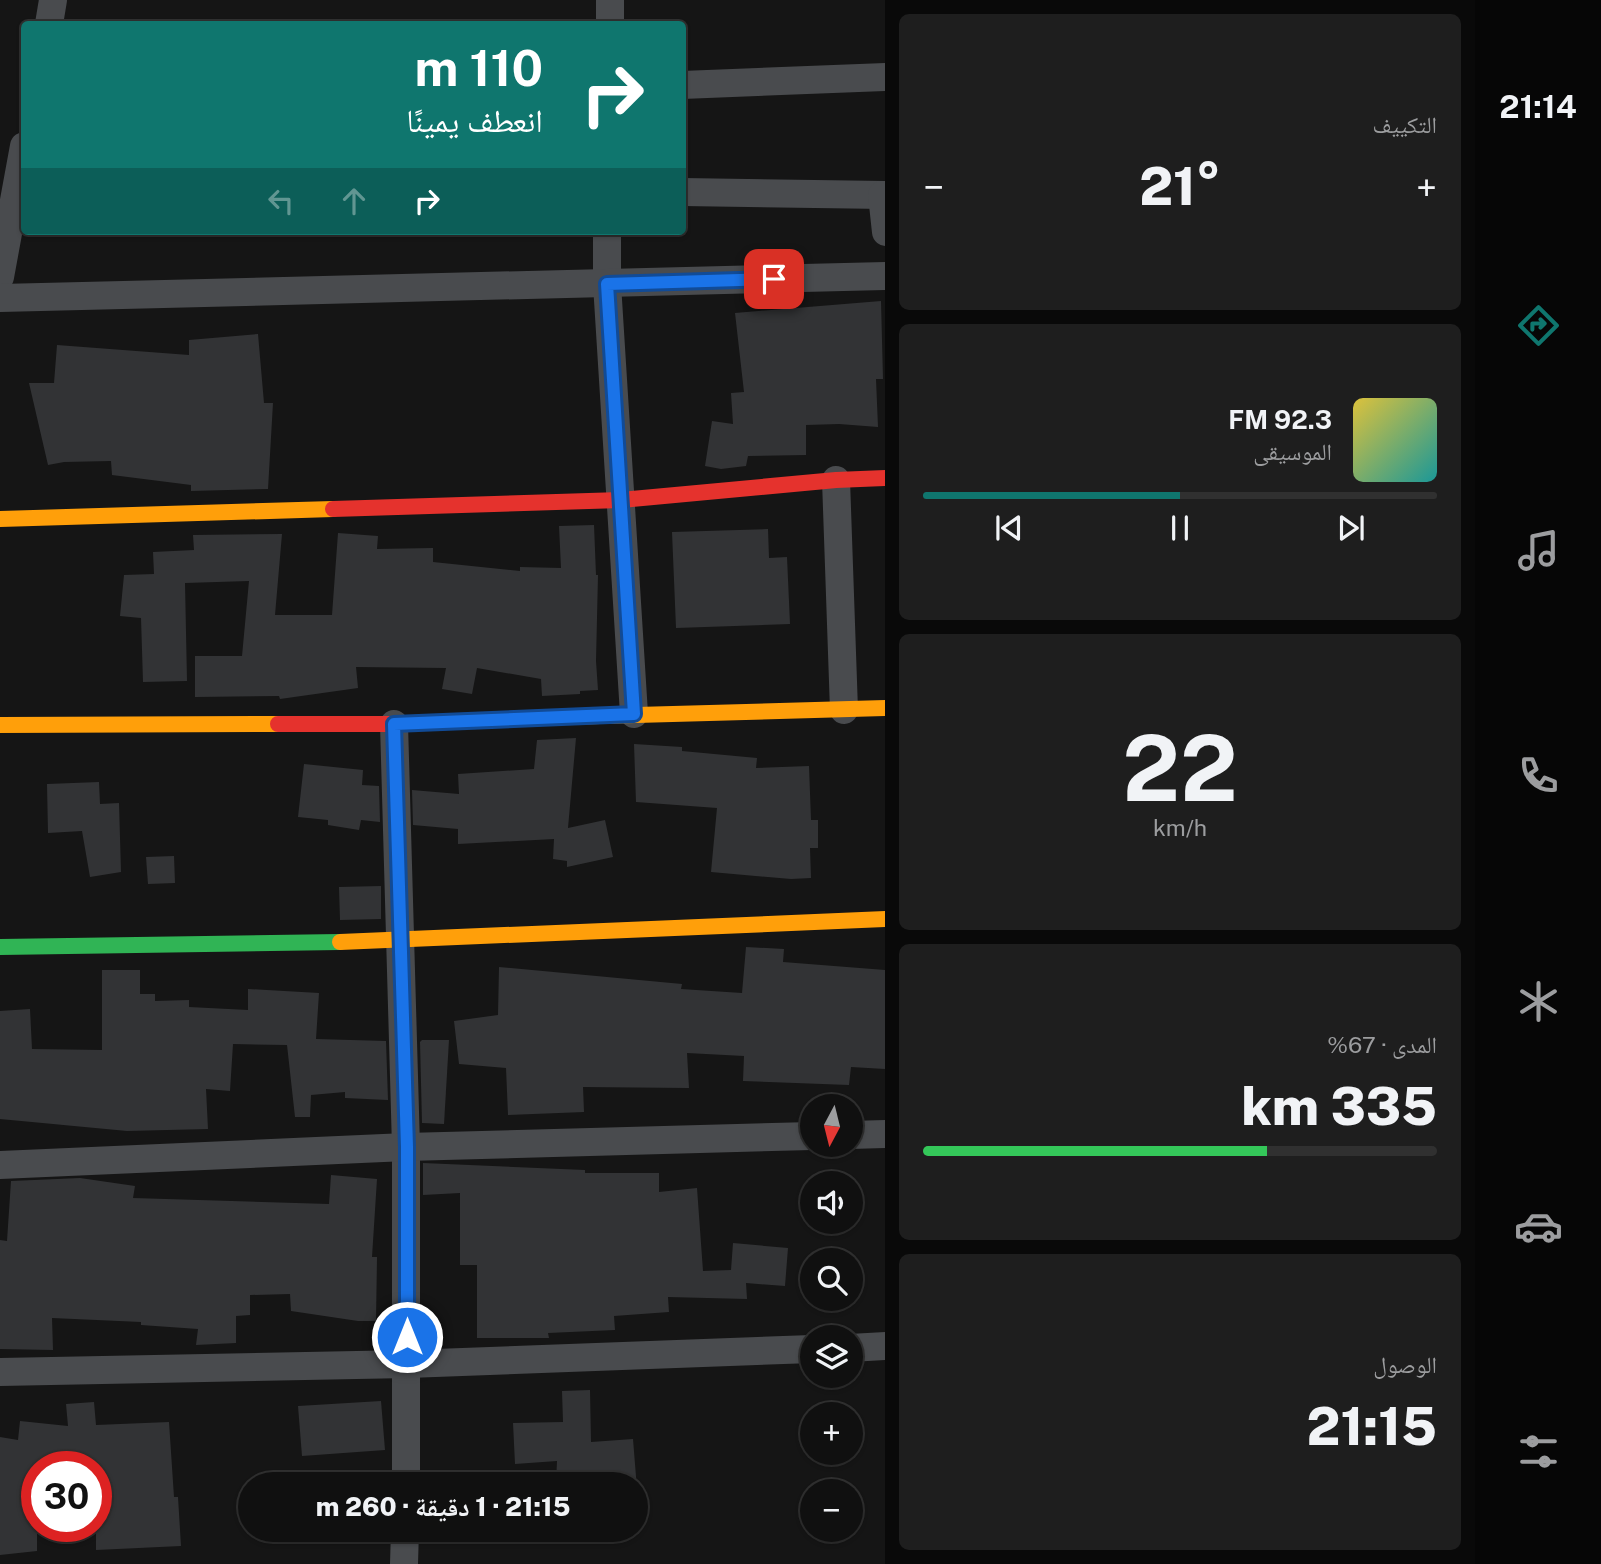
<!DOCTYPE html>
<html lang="ar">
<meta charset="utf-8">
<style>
:root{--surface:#101010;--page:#1e1e1e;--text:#f1f3f6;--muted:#9c9d9f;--line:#303030;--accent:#0f766e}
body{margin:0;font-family:"Public Sans","Noto Naskh Arabic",sans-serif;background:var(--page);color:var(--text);direction:rtl;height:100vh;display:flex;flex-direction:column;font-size:26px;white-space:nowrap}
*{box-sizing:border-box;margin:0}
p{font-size:23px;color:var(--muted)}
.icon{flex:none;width:38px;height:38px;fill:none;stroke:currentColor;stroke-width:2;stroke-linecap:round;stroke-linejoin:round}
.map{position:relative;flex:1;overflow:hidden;direction:ltr}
.panel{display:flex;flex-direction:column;gap:14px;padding:14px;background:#090909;width:590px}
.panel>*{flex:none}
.top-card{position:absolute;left:21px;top:21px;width:665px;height:214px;border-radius:7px;box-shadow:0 2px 5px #0004,0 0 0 2px var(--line);direction:rtl;background:#0f766e;color:#fff;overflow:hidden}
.needle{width:46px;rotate:187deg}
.buttons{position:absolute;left:800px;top:1094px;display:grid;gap:14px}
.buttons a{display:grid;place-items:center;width:63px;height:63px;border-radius:50%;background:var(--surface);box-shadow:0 2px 5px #0004,0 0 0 2px var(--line);font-size:35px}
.speed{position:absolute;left:21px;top:1451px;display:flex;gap:14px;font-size:35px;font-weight:700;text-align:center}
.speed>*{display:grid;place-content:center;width:91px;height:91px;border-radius:50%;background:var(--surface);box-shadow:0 2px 5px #0004,0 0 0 2px var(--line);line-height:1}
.speed .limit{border:10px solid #d22;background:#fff;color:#111}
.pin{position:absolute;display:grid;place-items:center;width:60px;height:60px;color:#fff;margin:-30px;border-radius:14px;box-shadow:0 4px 10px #0006}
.me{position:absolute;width:77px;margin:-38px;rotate:0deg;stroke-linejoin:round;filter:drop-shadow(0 0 5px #0008)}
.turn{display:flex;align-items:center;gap:24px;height:147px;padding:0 28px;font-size:32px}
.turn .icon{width:91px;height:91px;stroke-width:2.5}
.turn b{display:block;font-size:49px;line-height:60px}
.lanes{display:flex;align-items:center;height:66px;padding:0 28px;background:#0003;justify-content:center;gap:35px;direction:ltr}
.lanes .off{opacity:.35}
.big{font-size:52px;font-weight:800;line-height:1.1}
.panel .card{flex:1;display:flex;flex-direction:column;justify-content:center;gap:10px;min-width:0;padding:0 24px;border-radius:10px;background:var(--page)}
.panel .dial{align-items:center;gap:0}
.dial b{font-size:91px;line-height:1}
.song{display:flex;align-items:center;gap:21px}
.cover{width:84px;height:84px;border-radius:10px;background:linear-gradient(135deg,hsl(50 70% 55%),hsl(180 70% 35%))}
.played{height:7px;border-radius:4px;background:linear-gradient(90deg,var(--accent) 50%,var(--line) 50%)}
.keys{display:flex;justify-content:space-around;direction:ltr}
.heat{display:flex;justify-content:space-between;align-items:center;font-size:38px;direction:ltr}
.charge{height:10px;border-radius:5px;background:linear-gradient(90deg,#34c759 67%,var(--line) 0)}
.trip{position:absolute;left:238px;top:1472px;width:410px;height:70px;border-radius:35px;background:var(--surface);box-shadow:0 2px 5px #0004,0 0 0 2px var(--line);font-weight:800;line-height:70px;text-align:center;direction:rtl}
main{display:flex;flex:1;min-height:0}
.tabs{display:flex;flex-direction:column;width:126px;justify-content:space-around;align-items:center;background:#060606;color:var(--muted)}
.tabs .icon{width:49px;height:49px}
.tabs .on{color:var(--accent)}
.tabs b{font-size:32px;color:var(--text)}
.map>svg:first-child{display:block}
</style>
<main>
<nav class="tabs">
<b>21:14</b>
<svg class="icon on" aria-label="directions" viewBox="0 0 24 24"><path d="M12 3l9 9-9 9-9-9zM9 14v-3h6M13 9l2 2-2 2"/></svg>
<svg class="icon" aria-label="music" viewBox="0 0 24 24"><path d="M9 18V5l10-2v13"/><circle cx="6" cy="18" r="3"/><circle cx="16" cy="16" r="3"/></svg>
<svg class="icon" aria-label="phone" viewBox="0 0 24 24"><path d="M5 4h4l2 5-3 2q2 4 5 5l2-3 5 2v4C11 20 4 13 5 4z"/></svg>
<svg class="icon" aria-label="climate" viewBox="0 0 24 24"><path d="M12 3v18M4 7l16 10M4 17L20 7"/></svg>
<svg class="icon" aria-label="car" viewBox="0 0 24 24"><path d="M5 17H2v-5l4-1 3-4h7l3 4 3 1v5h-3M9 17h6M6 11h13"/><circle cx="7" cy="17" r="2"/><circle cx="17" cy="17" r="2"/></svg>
<svg class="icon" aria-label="filters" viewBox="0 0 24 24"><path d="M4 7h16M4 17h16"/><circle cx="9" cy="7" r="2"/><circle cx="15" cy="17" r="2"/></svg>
</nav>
<section class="panel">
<div class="card"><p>التكييف</p>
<div class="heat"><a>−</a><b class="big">21°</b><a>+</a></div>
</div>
<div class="card">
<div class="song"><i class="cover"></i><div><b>92.3 FM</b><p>الموسيقى</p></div></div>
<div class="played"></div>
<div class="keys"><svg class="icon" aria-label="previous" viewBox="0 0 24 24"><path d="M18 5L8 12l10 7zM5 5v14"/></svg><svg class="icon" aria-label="pause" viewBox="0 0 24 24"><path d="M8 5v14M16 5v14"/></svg><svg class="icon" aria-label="next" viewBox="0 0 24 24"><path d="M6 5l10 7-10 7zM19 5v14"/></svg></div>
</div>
<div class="card dial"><b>22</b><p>km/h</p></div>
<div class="card"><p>المدى · 67%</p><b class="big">335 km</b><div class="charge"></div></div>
<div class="card"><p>الوصول</p><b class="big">21:15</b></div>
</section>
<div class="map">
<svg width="886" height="1564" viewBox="0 0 886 1564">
<rect width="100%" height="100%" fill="#151515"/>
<g fill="#323335">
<polygon points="881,301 883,379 876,379 878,427 839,424 806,425 806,455 748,456 746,466 721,469 705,466 712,421 733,424 731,393 744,392 735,313"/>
<polygon points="258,334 264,403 273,403 268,489 191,491 191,485 112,475 111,461 64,462 48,465 29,383 54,383 57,345 189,355 189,340"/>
<polygon points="594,525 596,575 598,575 596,661 598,690 580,691 580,694 542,696 541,679 477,668 472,694 442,689 446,668 356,667 358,688 280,699 279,696 195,697 195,656 242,656 249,581 185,583 187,681 143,682 141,618 120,616 124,575 154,574 153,552 194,550 193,535 282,534 275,615 332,615 338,533 378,536 377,549 433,548 433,562 520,571 520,567 561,568 559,526"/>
<polygon points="768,529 769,558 787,557 790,624 676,628 672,532"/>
<polygon points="576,738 568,828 605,820 613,857 567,867 567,861 553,859 554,839 458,844 458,829 413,825 412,790 459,794 458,774 534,769 537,740"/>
<polygon points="634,744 682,747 682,751 757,758 756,768 809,766 811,820 818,820 818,848 810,848 811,878 791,879 711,872 717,808 636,802"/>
<polygon points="304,764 363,770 362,785 379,786 380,822 361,820 359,830 328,825 328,820 298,817"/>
<polygon points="99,782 100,804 119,803 121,872 90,877 82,831 48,833 47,784"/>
<polygon points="174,856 175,883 148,884 146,857"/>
<polygon points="381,886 381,919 340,920 339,887"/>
<polygon points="746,947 784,949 783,962 886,970 886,1069 851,1067 849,1085 743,1081 744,1056 687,1053 689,1088 583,1087 584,1112 508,1115 506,1068 459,1064 454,1021 498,1015 499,967 682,984 681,989 742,993"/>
<polygon points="102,970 140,970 140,994 155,994 155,1001 189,1000 189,1007 248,1010 248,989 319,993 316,1039 386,1041 388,1100 345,1098 345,1092 311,1095 310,1117 295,1117 287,1045 233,1044 230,1091 206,1089 208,1129 127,1131 0,1119 0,1011 30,1009 32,1049 102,1050"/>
<polygon points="422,1040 449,1040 444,1124 422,1123 420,1042"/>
<polygon points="423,1163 585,1170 585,1173 659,1173 659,1192 697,1188 703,1271 731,1270 733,1243 788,1248 785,1286 746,1283 747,1299 668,1297 669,1312 614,1316 615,1330 548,1333 549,1338 477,1338 477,1265 460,1265 460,1193 423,1195"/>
<polygon points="331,1175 377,1179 372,1257 377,1257 376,1321 358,1321 291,1311 290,1294 250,1295 250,1315 236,1316 236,1343 196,1345 198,1329 141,1325 141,1322 52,1318 53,1350 0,1349 0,1240 7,1241 11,1181 80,1178 135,1186 133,1198 329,1204"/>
<polygon points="590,1390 591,1442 633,1439 639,1514 635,1514 635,1484 556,1484 557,1461 515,1464 513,1423 563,1422 562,1391"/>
<polygon points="381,1401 385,1450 302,1456 298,1406"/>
<polygon points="94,1402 96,1425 169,1422 174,1497 178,1497 181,1546 96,1550 96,1466 37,1466 37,1551 0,1555 0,1437 18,1440 20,1421 68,1426 66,1404"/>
</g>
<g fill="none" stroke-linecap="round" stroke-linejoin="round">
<g stroke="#494b4e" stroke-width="28">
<polyline points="610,0 610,24"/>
<polyline points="49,24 53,0"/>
<polyline points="682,85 886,77"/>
<polyline points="682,192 886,195"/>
<polyline points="882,195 886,232"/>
<polyline points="607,231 607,284 634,714"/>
<polyline points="0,277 24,146"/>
<polyline points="0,298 886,276"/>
<polyline points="836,480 844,710"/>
<polyline points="394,724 406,1147 406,1484"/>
<polyline points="850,1135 886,1134"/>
<polyline points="0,1165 406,1147 812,1136"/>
<polyline points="850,1348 886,1346"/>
<polyline points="0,1372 408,1364 812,1349"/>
<polyline points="404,1564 405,1530"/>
</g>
<polyline stroke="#30b455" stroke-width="16" points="0,947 340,942"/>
<g stroke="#ff9f0a" stroke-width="16">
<polyline points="0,519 333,509"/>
<polyline points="563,717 886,708"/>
<polyline points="0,725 278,724"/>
<polyline points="340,942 886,919"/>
</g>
<g stroke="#e5322d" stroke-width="16">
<polyline points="333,509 621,500 836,480 886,478"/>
<polyline points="278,724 394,724 563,717"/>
</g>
</g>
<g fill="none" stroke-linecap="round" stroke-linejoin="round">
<defs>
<polyline id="route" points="407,1337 407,1147 394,724 634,714 607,284 774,279"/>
</defs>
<use href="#route" stroke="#114b97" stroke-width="18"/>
<use href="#route" stroke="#1a73e8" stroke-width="12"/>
</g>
</svg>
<div class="buttons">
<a><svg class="needle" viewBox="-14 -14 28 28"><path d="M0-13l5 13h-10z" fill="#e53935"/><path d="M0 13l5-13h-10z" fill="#9c9d9f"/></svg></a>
<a><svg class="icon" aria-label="sound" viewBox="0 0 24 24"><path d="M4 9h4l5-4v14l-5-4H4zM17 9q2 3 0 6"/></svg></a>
<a><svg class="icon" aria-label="search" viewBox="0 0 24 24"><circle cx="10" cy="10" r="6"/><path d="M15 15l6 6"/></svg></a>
<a><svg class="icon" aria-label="layers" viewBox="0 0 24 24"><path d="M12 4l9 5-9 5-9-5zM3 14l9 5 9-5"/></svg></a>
<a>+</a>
<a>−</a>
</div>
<div class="speed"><div class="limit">30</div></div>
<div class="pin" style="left:774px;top:279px;background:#d93025"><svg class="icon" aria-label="arrive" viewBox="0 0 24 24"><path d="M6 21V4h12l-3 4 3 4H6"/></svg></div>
<svg class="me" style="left:407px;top:1337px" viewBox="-20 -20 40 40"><circle r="17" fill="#1a73e8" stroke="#fff" stroke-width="3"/><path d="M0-11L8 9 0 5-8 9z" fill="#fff"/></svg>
<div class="trip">21:15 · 1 دقيقة · 260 m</div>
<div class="top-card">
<div class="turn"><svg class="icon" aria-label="right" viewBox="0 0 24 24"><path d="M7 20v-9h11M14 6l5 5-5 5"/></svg><div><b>110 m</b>انعطف يمينًا</div></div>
<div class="lanes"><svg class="icon off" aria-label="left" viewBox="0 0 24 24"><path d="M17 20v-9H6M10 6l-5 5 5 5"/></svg><svg class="icon off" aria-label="ahead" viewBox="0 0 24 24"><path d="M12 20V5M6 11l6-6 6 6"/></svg><svg class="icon" aria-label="right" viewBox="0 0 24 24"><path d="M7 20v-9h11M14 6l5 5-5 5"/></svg></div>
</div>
</div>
</main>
